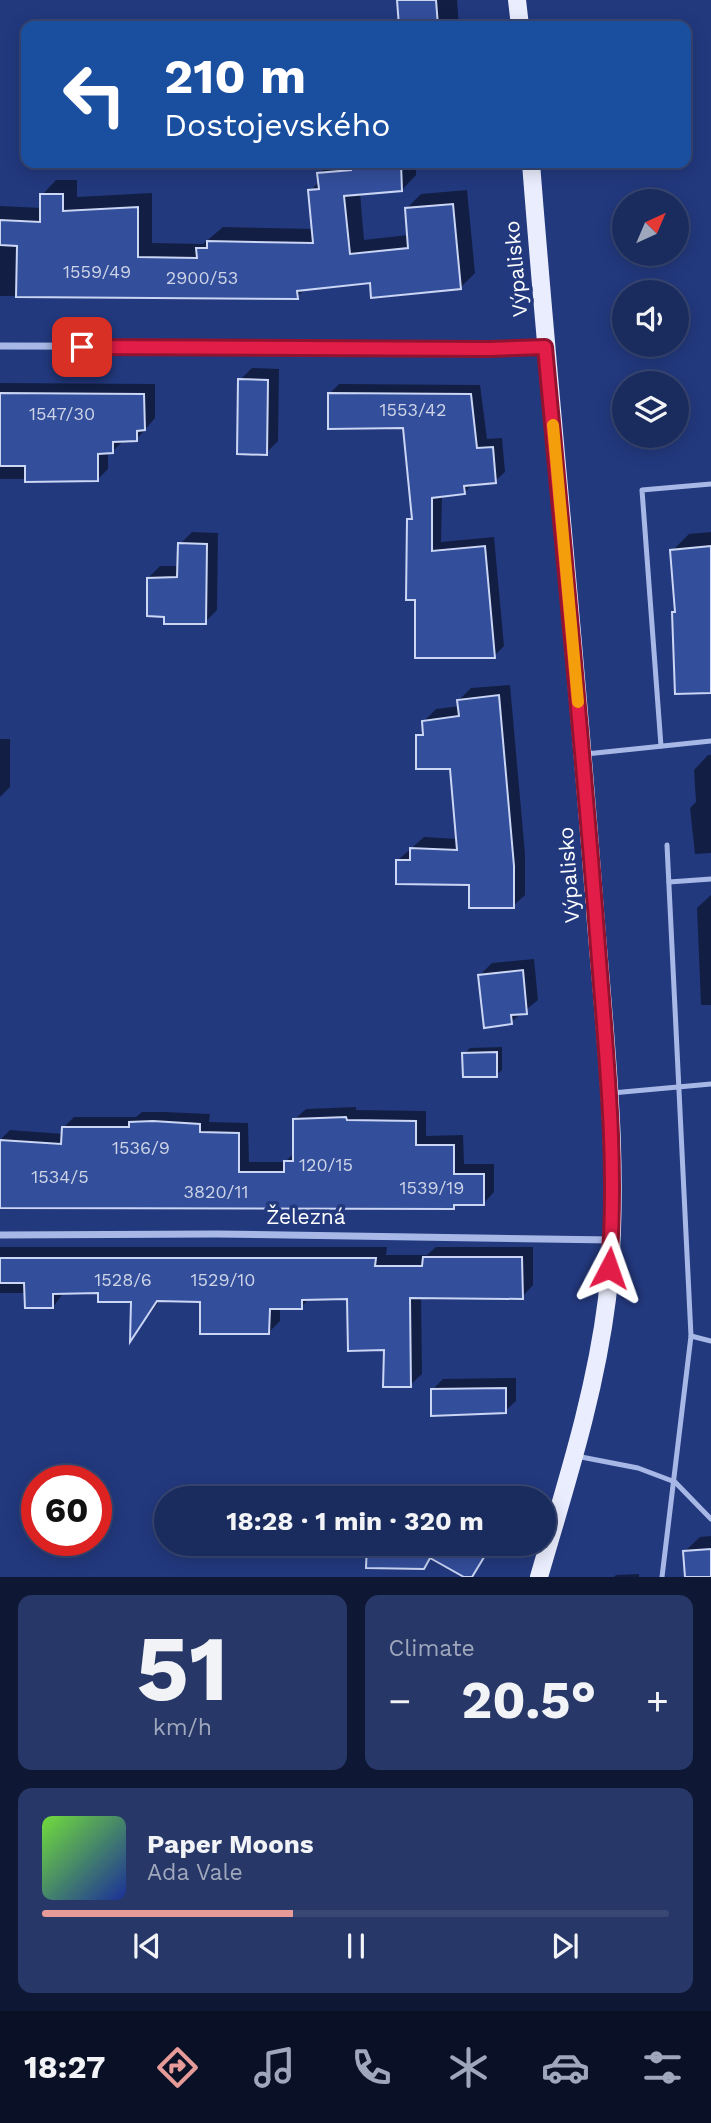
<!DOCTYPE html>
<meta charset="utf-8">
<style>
:root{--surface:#1a2b5e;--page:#273767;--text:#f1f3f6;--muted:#9fa7bc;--line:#384773;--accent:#e69b98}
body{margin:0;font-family:"Work Sans",sans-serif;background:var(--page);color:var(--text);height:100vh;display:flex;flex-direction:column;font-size:26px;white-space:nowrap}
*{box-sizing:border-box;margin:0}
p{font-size:23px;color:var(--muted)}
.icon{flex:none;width:38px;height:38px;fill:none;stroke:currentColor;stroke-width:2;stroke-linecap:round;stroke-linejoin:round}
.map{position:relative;height:1577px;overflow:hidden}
.side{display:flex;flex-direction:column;gap:18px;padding:18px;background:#0e1834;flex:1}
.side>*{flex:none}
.hud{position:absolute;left:21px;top:21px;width:670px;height:147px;border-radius:14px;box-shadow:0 4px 18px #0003,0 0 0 2px var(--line);background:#1a4fa0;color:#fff;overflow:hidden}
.needle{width:46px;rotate:44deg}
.buttons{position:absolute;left:612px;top:189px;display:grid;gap:14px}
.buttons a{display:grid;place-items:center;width:77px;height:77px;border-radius:50%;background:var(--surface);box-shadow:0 4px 18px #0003,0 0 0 2px var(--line);font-size:35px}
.speed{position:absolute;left:21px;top:1465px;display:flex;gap:14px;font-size:35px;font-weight:700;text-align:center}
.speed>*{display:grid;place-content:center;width:91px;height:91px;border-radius:50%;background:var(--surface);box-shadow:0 4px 18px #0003,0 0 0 2px var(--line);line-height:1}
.speed .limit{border:10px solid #d22;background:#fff;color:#111}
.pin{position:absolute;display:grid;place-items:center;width:60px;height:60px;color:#fff;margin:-30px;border-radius:14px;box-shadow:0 4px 10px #0006}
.me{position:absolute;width:77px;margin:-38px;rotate:4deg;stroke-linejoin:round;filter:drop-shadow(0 0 5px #0008)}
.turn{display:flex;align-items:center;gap:24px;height:147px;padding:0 28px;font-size:32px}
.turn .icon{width:91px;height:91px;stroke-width:2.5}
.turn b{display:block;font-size:49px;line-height:60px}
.big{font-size:52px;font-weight:700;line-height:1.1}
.side .card{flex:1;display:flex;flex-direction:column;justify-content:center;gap:10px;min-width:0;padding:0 24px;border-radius:14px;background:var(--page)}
.side .dial{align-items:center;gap:0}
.dial b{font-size:91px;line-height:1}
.song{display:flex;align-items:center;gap:21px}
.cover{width:84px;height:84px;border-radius:10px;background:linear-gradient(135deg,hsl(100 70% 55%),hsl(230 70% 35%))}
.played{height:7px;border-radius:4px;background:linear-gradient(90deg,var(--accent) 40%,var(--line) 40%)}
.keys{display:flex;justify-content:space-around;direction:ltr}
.heat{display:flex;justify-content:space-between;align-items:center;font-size:38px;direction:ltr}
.side .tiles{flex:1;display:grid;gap:18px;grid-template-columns:1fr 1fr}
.card:last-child{grid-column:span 2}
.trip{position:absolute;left:154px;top:1486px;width:402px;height:70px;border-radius:35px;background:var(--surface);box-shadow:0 4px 18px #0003,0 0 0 2px var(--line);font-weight:700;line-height:70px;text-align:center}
.tab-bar{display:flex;height:112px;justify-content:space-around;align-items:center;background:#0a1126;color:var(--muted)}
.tab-bar .icon{width:49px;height:49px}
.tab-bar .on{color:var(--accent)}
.tab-bar b{font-size:32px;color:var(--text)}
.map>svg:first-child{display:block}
</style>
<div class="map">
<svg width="711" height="1577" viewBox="0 0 711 1577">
<rect width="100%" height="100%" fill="#23397e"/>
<g fill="#0007">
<polygon points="399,0 457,0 459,26 401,26"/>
<polygon points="330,163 416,163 416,175 402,190 360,193 364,240 408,235 407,208 421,194 467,190 475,273 460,288 372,281 306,288 297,297 0,296 0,206 42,208 42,195 56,180 77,180 77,197 152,193 152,243 203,244 223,227 313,229 310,191 320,181 319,174"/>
<polygon points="252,368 279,369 278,441 266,453 240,380"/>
<polygon points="0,383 155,384 155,418 136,440 124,440 113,451 108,452 108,469 98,479 0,479"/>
<polygon points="339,384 480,385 487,439 502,438 505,472 495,481 474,483 464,493 442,495 441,542 494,537 504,646 494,656 417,599 409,520 413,515 405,426 330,393"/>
<polygon points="192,532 218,533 217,610 205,622 166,615 148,578 160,566 179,566 180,544"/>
<polygon points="711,532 711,691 673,613 677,609 672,551 689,534"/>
<polygon points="510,685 525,854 525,895 513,906 471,884 397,861 424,837 458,839 451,767 418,736 425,729 424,721 436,709 460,706 459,700 471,688"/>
<polygon points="0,739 10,739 10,787 0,797"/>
<polygon points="708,755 711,755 711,853 695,854 690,808 696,802 694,770"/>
<polygon points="711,895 711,1005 701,1005 697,908"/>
<polygon points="534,959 538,1000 511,1022 480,975 492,963"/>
<polygon points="502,1047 502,1070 496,1075 464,1054 470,1048"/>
<polygon points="356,1107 356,1110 426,1111 426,1136 463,1135 464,1164 494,1164 494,1192 484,1203 457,1203 453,1207 0,1206 0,1140 10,1130 63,1134 63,1128 74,1117 136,1117 142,1112 164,1112 210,1114 209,1122 248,1123 249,1162 285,1162 294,1153 295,1119 306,1109"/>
<polygon points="0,1247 387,1247 386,1255 427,1255 436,1247 533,1247 533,1285 522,1297 421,1296 422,1374 410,1385 349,1298 310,1298 301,1307 280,1307 280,1321 269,1332 202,1300 161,1299 132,1337 133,1300 100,1291 64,1292 53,1307 26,1293 0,1293"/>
<polygon points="516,1378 516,1401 505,1411 432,1390 443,1379"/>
<polygon points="711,1536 711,1577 687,1577 684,1552 700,1537"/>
<polygon points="369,1544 495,1544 470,1577 433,1557 424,1566 368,1566"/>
<polygon points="639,1574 639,1577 614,1577 616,1575"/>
</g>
<g fill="#334e9b" stroke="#cbd6f5" stroke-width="2">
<polygon points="397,0 436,0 438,26 399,26"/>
<polygon points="350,163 401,163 402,191 344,196 350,254 408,248 405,208 453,204 461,289 371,298 370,283 297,291 298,299 16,297 17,246 0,245 0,220 40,222 40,194 63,194 63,211 138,207 138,257 197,258 196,248 207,248 207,241 313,243 308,190 319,189 317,173 351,170"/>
<polygon points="238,379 268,380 267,455 237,454"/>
<polygon points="0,393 144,394 145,430 137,431 137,441 113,442 113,453 98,454 98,481 25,482 25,466 0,466"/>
<polygon points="328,393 471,394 477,448 493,447 496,483 464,486 465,494 432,498 432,551 485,546 495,658 415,658 415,600 406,600 407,519 412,519 403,428 328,429"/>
<polygon points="178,543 207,544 206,624 164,624 164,617 147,616 147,578 177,577"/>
<polygon points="711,546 711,693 675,694 672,612 675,612 670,550"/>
<polygon points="499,695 514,866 514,908 469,908 469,885 396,884 396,860 410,860 410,848 457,850 450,769 416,769 416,735 423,735 422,721 459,716 457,700"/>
<polygon points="523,970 527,1014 511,1015 512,1024 484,1028 478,975"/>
<polygon points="497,1052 497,1077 463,1077 462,1053"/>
<polygon points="346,1117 347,1120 416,1121 416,1145 454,1145 454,1174 484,1174 484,1205 454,1205 454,1209 0,1208 0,1140 61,1144 62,1127 129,1127 129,1122 153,1121 200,1124 200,1132 239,1133 239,1172 284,1172 284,1161 293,1161 293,1119"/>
<polygon points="423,1257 522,1257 523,1299 410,1298 411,1387 383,1387 384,1350 348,1351 347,1299 302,1300 302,1309 270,1309 269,1334 200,1334 200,1302 157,1301 130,1342 131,1302 98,1302 98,1293 53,1294 53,1308 25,1308 24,1283 0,1283 0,1258 376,1258 375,1266 422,1266"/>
<polygon points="506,1388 506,1413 431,1416 431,1389"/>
<polygon points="367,1544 408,1545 492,1544 472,1577 464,1577 430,1558 424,1569 366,1568"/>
<polygon points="711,1549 711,1577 685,1577 683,1551"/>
</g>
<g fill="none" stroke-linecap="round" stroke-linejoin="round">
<g stroke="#a8b8e6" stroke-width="5">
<polyline points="661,746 642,490 711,484"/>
<polyline points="586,754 711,741"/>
<polyline points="669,882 711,879"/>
<polyline points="612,1093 711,1084"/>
<polyline points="691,1336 711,1341"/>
<polyline points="576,1456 638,1468 675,1482 711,1519"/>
<polyline points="662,1577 691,1336 667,845"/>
</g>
<g stroke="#a8b8e6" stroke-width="7">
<polyline points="0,346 545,347"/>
<polyline points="0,1235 217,1234 612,1240"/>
</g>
<g stroke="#e9edfd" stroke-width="18">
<polyline points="517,0 520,26"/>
<path d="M531 163C550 408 576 653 594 898 604 1031 622 1167 607 1299 595 1395 566 1484 539 1577"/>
</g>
</g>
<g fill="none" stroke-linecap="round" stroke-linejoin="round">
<defs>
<path id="route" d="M82 347 489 349 545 347C563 543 582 738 597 934 605 1045 618 1157 609 1268"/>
</defs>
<use href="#route" stroke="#92132f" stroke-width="18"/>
<use href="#route" stroke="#e11d48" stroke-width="12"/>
<polyline stroke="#f59e0b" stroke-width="12" points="553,425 578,702"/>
</g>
<g text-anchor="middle" stroke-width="7" stroke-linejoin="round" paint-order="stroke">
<g font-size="18" fill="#ccd3e6">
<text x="97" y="278">1559/49</text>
<text x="202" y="284">2900/53</text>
<text x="413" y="416">1553/42</text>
<text x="62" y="420">1547/30</text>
<text x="141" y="1154">1536/9</text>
<text x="326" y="1171">120/15</text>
<text x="60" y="1183">1534/5</text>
<text x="432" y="1194">1539/19</text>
<text x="216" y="1198">3820/11</text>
<text x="123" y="1286">1528/6</text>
<text x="223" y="1286">1529/10</text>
</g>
<g font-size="21" fill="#fff" stroke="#23397e">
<text transform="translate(516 269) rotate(-95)" y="7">Výpalisko</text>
<text transform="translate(569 875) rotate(-94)" y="7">Výpalisko</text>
<text x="306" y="1224">Železná</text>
</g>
</g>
</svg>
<div class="buttons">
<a><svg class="needle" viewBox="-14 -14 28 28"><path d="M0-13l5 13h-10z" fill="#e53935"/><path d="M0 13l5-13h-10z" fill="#9fa7bc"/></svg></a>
<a><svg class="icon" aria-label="sound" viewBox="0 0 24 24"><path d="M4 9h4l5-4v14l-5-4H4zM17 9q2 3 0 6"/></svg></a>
<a><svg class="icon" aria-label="layers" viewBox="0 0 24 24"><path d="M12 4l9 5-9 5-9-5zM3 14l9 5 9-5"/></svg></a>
</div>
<div class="speed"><div class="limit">60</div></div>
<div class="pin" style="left:82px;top:347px;background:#d93025"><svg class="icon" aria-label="arrive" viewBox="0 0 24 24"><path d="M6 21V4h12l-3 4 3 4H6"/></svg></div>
<svg class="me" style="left:609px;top:1268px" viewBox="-20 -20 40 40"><path d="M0-17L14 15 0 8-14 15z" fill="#e11d48" stroke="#fff" stroke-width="4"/></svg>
<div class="trip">18:28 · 1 min · 320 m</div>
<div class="hud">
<div class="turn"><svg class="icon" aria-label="left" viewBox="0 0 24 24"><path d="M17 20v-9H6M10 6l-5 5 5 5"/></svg><div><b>210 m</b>Dostojevského</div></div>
</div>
</div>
<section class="side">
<div class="tiles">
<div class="card dial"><b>51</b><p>km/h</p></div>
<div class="card"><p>Climate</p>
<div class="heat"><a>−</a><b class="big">20.5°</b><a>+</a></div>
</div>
<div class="card">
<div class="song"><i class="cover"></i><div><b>Paper Moons</b><p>Ada Vale</p></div></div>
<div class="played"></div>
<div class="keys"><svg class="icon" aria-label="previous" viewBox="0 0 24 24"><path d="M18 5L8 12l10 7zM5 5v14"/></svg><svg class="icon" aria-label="pause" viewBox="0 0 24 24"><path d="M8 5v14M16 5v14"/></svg><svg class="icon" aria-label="next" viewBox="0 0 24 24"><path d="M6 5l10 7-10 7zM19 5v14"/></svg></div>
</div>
</div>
</section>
<nav class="tab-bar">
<b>18:27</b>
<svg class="icon on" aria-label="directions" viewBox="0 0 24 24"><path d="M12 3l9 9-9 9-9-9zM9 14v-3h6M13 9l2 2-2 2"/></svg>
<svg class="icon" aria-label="music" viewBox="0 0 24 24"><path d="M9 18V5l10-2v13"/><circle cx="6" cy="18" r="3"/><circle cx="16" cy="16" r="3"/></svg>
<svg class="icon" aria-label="phone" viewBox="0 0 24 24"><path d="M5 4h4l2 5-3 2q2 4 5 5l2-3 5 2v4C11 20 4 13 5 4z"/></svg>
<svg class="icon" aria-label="climate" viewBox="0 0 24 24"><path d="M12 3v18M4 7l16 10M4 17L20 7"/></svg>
<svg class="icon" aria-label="car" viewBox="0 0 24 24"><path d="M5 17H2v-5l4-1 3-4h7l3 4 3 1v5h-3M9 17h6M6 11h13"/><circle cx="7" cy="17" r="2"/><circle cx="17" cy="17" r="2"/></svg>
<svg class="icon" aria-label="filters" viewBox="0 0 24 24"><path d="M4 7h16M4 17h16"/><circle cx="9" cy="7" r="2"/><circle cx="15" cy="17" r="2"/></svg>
</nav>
